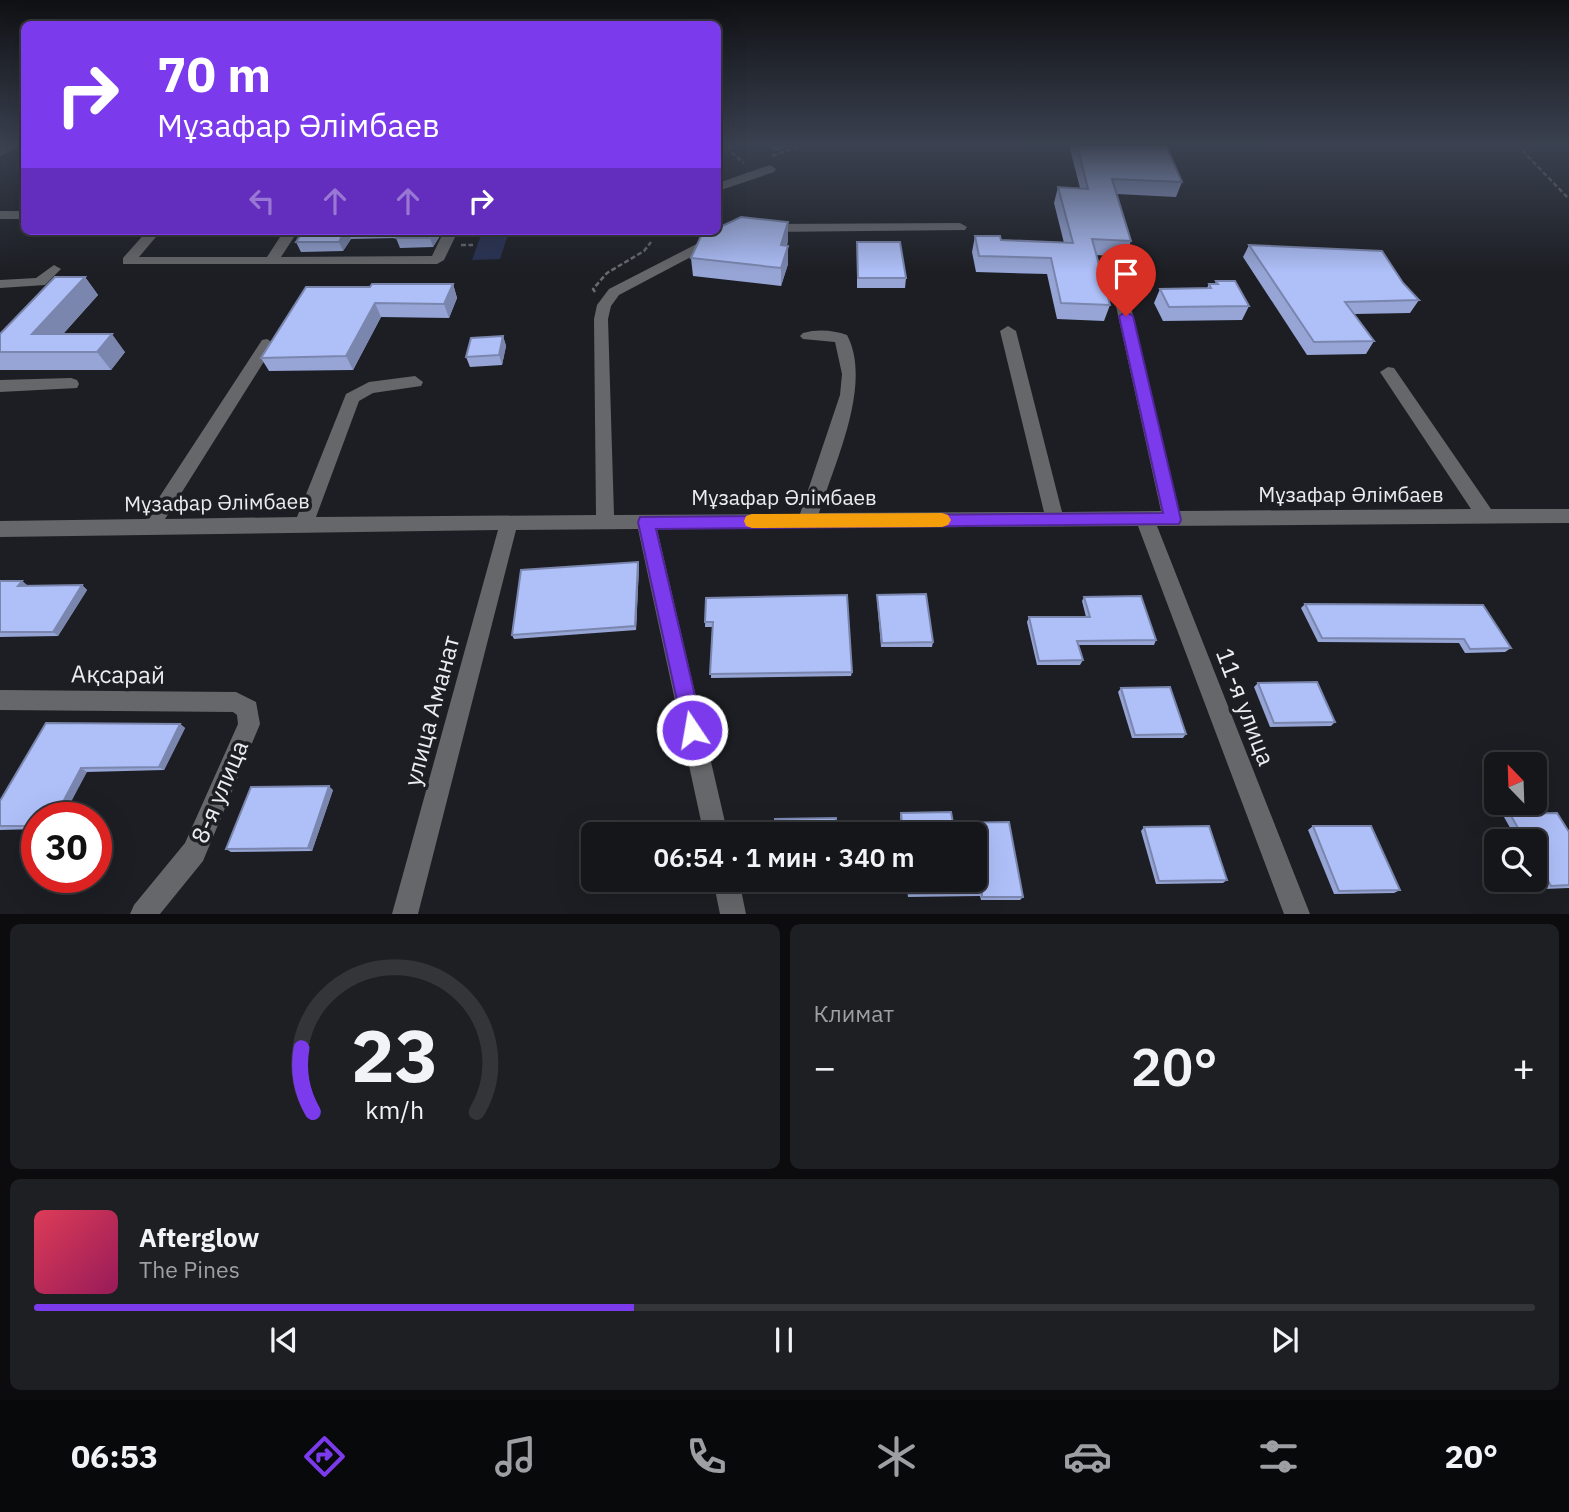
<!DOCTYPE html>
<html lang="ru">
<meta charset="utf-8">
<style>
:root{--surface:#15161a;--page:#1e1f23;--text:#f1f3f6;--muted:#9d9fa2;--line:#343539;--accent:#7c3aed}
body{margin:0;font-family:"IBM Plex Sans",sans-serif;background:var(--page);color:var(--text);height:100vh;display:flex;flex-direction:column;font-size:26px;white-space:nowrap}
*{box-sizing:border-box;margin:0}
p{font-size:23px;color:var(--muted)}
.icon{flex:none;width:38px;height:38px;fill:none;stroke:currentColor;stroke-width:2;stroke-linecap:round;stroke-linejoin:round}
.map{position:relative;height:914px;overflow:hidden}
.details{display:flex;flex-direction:column;gap:10px;padding:10px;background:#0c0c0e;flex:1}
.details>*{flex:none}
.banner{position:absolute;left:21px;top:21px;width:700px;height:214px;border-radius:10px;box-shadow:0 7px 28px #0002,0 0 0 2px var(--line);background:#7c3aed;color:#fff;overflow:hidden}
.needle{width:46px;rotate:337deg}
.controls{position:absolute;left:1484px;top:752px;display:grid;gap:14px}
.controls a{display:grid;place-items:center;width:63px;height:63px;border-radius:10px;background:var(--surface);box-shadow:0 7px 28px #0002,0 0 0 2px var(--line);font-size:35px}
.speed{position:absolute;left:21px;top:802px;display:flex;gap:14px;font-size:35px;font-weight:700;text-align:center}
.speed>*{display:grid;place-content:center;width:91px;height:91px;border-radius:50%;background:var(--surface);box-shadow:0 7px 28px #0002,0 0 0 2px var(--line);line-height:1}
.speed .limit{border:10px solid #d22;background:#fff;color:#111}
.pin{position:absolute;display:grid;place-items:center;width:60px;height:60px;color:#fff;margin:-72px -30px;border-radius:50% 50% 50% 0;rotate:-45deg;box-shadow:0 0 7px #0007}
.pin .icon{rotate:45deg}
.me{position:absolute;width:77px;margin:-38px;rotate:348deg;stroke-linejoin:round;filter:drop-shadow(0 0 5px #0008)}
.turn{display:flex;align-items:center;gap:24px;height:147px;padding:0 21px;font-size:32px}
.turn .icon{width:91px;height:91px;stroke-width:2.5}
.turn b{display:block;font-size:49px;line-height:60px}
.lanes{display:flex;align-items:center;height:66px;padding:0 21px;background:#0003;justify-content:center;gap:35px;direction:ltr}
.lanes .off{opacity:.35}
.big{font-size:52px;font-weight:600;line-height:1.1}
.details .widget{flex:1;display:flex;flex-direction:column;justify-content:center;gap:10px;min-width:0;padding:0 24px;border-radius:10px;background:var(--page)}
.details .dial{align-items:center;gap:0}
.dial svg{height:182px;overflow:visible;fill:none;stroke:var(--line);stroke-width:7;stroke-linecap:round;text-anchor:middle}
.dial text{fill:var(--text);stroke:none}
.song{display:flex;align-items:center;gap:21px}
.cover{width:84px;height:84px;border-radius:10px;background:linear-gradient(135deg,hsl(350 70% 55%),hsl(330 70% 35%))}
.played{height:7px;border-radius:4px;background:linear-gradient(90deg,var(--accent) 40%,var(--line) 40%)}
.keys{display:flex;justify-content:space-around;direction:ltr}
.heat{display:flex;justify-content:space-between;align-items:center;font-size:38px;direction:ltr}
.details .tiles{flex:1;display:grid;gap:10px;grid-template-columns:1fr 1fr}
.widget:last-child{grid-column:span 2}
.trip{position:absolute;left:581px;top:822px;width:406px;height:70px;border-radius:10px;background:var(--surface);box-shadow:0 7px 28px #0002,0 0 0 2px var(--line);font-weight:600;line-height:70px;text-align:center}
.tabs{display:flex;height:112px;justify-content:space-around;align-items:center;background:#08090a;color:var(--muted)}
.tabs .icon{width:49px;height:49px}
.tabs .selected{color:var(--accent)}
.tabs b{font-size:32px;color:var(--text)}
.map>svg:first-child{display:block}
</style>
<div class="map">
<svg width="1569" height="914" viewBox="0 0 1569 914">
<rect width="100%" height="100%" fill="#1c1e23"/>
<polygon fill="#283153" points="482,232 509,232 500,259 472,260"/>
<g fill="none" stroke-linecap="round" stroke-linejoin="round">
<g stroke="#686a6f" stroke-width="2.5" stroke-dasharray="5 2.5" stroke-linecap="butt">
<polyline points="1517,145 1569,199"/>
<polyline points="728,149 738,145"/>
<polyline points="718,152 728,149 744,163"/>
<polyline points="772,156 803,145"/>
<polyline points="461,245 473,245"/>
<polyline points="595,292 593,289 607,273 644,251 651,242"/>
</g>
<g fill="#66676a" fill-rule="evenodd">
<polygon points="5,145 21,145 0,156 0,148"/>
<polygon points="770,165 776,169 774,172 718,191 718,183"/>
<rect x="0" y="211" width="24" height="8"/>
<polygon points="960,223 967,227 965,230 767,232 760,228 767,224"/>
<polygon points="147,231 161,231 139,257 267,257 284,231 298,231 281,257 432,256 444,231 458,231 444,260 437,264 123,264 123,258"/>
<path d="M650 231H674C669 237 655 237 650 231Z"/>
<path d="M716 234 721 235V241L619 295 611 306 608 319 614 515 800 514 840 395 842 374 835 342 803 339 800 336 803 333C817 329 833 330 847 335 873 384 834 464 819 513L1044 512 1000 331 1008 326 1016 331 1062 512 1161 511 1107 265 1114 261 1121 265 1179 511 1471 509 1380 372 1388 367 1394 368 1491 509H1569V523L1157 526 1310 914H1284L1138 526 657 529 728 835H704L638 529 516 530 418 914H392L498 530 0 537V521L145 519 262 340 267 339 275 344 165 519 297 517 346 394 369 382 415 376 423 382 421 386 373 393 359 401 316 517 596 515 594 319 597 305 609 289Z"/>
<polygon points="54,265 61,269 45,285 0,288 0,280 36,278"/>
<polygon points="71,378 77,380 79,384 77,388 0,392 0,380"/>
<polygon points="0,690 236,692 256,702 260,724 203,861 160,914 130,914 134,905 185,843 238,724 237,715 233,712 0,710"/>
<polygon points="713,880 739,880 746,914 720,914"/>
</g>
</g>
<g fill="#96a5d6">
<polygon points="768,145 794,145 775,151"/>
<polygon points="1069,145 1166,145 1182,182 1176,197 1117,194 1131,241 1125,257 1096,255 1110,305 1104,321 1057,319 1047,274 976,272 972,252 975,236 1001,240 1064,243 1054,203 1058,187 1080,188"/>
<polygon points="303,231 443,231 433,247 400,248 396,238 351,239 343,251 301,252 296,242"/>
<polygon points="788,240 787,246 788,246 788,264 781,286 693,276 691,258"/>
<polygon points="857,242 906,278 905,288 857,288"/>
<polygon points="1249,245 1403,283 1419,300 1410,313 1354,314 1374,341 1366,354 1307,355 1243,257"/>
<polygon points="85,277 98,295 63,334 125,352 111,370 0,370 0,334"/>
<polygon points="1216,281 1249,306 1242,320 1163,321 1154,303 1160,289 1207,288 1209,284 1215,284"/>
<polygon points="453,284 457,298 449,318 381,317 353,370 269,371 261,358 370,287"/>
<polygon points="503,336 506,346 502,365 470,367 466,357"/>
<polygon points="638,562 639,566 636,630 514,639 512,635"/>
<polygon points="0,581 22,581 28,586 82,585 87,590 58,636 0,637"/>
<polygon points="877,595 933,642 932,647 881,647 877,599"/>
<polygon points="1084,597 1156,640 1154,645 1078,645 1083,660 1080,665 1037,665 1027,622 1029,617 1086,617 1082,601"/>
<polygon points="706,598 852,672 851,676 711,678 712,627 705,627"/>
<polygon points="1305,604 1511,648 1505,652 1465,653 1459,643 1318,642 1301,608"/>
<polygon points="1258,683 1335,722 1331,726 1270,727 1254,687"/>
<polygon points="1121,688 1186,734 1183,738 1132,738 1118,692"/>
<polygon points="180,724 185,728 164,770 87,772 37,817 37,829 0,830 0,801"/>
<polygon points="333,790 312,851 231,852 226,849"/>
<polygon points="951,812 953,823 1009,822 1023,897 1020,900 981,900 980,896 908,897 906,880 975,880 975,835 902,835 900,816 901,813"/>
<polygon points="1510,814 1569,832 1569,888 1544,889 1535,872 1535,842 1518,842 1504,817"/>
<polygon points="1313,826 1400,890 1394,893 1334,894 1308,830"/>
<polygon points="1144,827 1227,880 1223,883 1156,884 1141,831"/>
<polygon points="776,880 840,889 839,892 776,893"/>
</g>
<g fill="#7a86ae">
<polygon points="775,145 794,145 775,151"/>
<polygon points="788,222 788,240 781,263 781,245"/>
<polygon points="345,231 347,231 351,239 343,251 339,242"/>
<polygon points="434,231 443,231 433,247 430,238"/>
<polygon points="788,246 788,264 781,286 781,268"/>
<polygon points="85,277 98,295 47,352 32,334"/>
<polygon points="453,284 457,298 449,318 444,304"/>
<polygon points="375,303 381,317 353,370 346,356"/>
<polygon points="112,334 125,352 111,370 97,352"/>
<polygon points="503,336 506,346 502,365 499,355"/>
<polygon points="638,562 639,566 636,630 635,626"/>
<polygon points="22,581 28,586 18,586"/>
<polygon points="82,585 87,590 58,636 53,632"/>
<polygon points="180,724 185,728 164,770 159,767"/>
<polygon points="81,768 87,772 63,817 55,817"/>
<polygon points="329,786 333,790 312,851 308,848"/>
</g>
<g fill="#afc0f9" stroke="#7a86ae" stroke-width="2">
<polygon points="1077,145 1166,145 1182,182 1112,179 1131,241 1092,239 1110,305 1061,303 1051,258 979,256 975,236 1000,236 1001,240 1073,243 1058,187 1088,189"/>
<polygon points="741,217 788,222 781,245 788,246 781,268 691,258 701,236 711,231 718,231 718,228"/>
<polygon points="303,231 345,231 339,242 296,242"/>
<polygon points="400,231 434,231 430,238 396,238"/>
<polygon points="857,242 900,242 906,278 858,278"/>
<polygon points="1249,245 1382,251 1403,283 1419,300 1345,302 1374,341 1314,342"/>
<polygon points="55,277 85,277 32,334 112,334 97,352 0,352 0,334"/>
<polygon points="1216,281 1235,281 1249,306 1169,307 1160,289 1211,288 1209,284 1218,284"/>
<polygon points="372,284 453,284 444,304 375,303 346,356 261,358 306,287 370,287"/>
<polygon points="503,336 499,355 466,357 471,338"/>
<polygon points="638,562 635,626 512,635 521,570"/>
<polygon points="0,581 22,581 18,586 82,585 53,632 0,632"/>
<polygon points="926,594 933,642 882,643 877,595"/>
<polygon points="847,595 852,672 710,674 713,622 705,622 706,598"/>
<polygon points="1141,596 1156,640 1077,641 1083,660 1039,661 1029,617 1090,617 1084,597"/>
<polygon points="1305,604 1483,605 1511,648 1470,649 1464,639 1322,638"/>
<polygon points="1317,682 1335,722 1274,723 1258,683"/>
<polygon points="1170,687 1186,734 1135,735 1121,688"/>
<polygon points="46,723 180,724 159,767 81,768 55,817 37,817 37,826 0,826 0,801"/>
<polygon points="329,786 308,848 226,849 251,787"/>
<polygon points="951,812 953,823 1009,822 1023,897 982,897 982,893 909,894 907,880 975,880 975,835 903,835 901,813"/>
<polygon points="1557,813 1569,832 1569,885 1551,886 1535,857 1535,842 1526,842 1510,814"/>
<polygon points="836,818 837,835 776,835 775,819"/>
<polygon points="1209,826 1227,880 1159,881 1144,827"/>
<polygon points="1313,826 1371,826 1400,890 1339,891"/>
<polygon points="776,880 839,880 840,889 776,890"/>
</g>
<linearGradient id="sky" x2="0" y2="1"><stop stop-color="#0f1013"/><stop offset="0.53" stop-color="#3a4150"/><stop offset="1" stop-color="#3a4150" stop-opacity="0"/></linearGradient>
<rect width="1569" height="273" fill="url(#sky)"/>
<polygon fill="#7c3aed" stroke="#51269a" stroke-width="2" points="1126,312 1133,316 1181,520 1179,524 656,529 703,730 700,737 692,740 685,737 638,522 640,517 1163,513 1119,316"/>
<polygon fill="#f59e0b" points="942,513 948,515 951,520 948,525 942,527 752,528 746,526 744,521 746,516 752,514"/>
<g text-anchor="middle" stroke-width="7" stroke-linejoin="round" paint-order="stroke">
<g font-size="21" fill="#ebecf0" stroke="#1c1e23">
<text x="1351" y="502">Мұзафар Әлімбаев</text>
<text x="784" y="505">Мұзафар Әлімбаев</text>
<text transform="translate(217 503) rotate(-1)" y="7">Мұзафар Әлімбаев</text>
</g>
<g font-size="24" fill="#ebecf0" stroke="#1c1e23">
<text transform="translate(118 675) rotate(1)" y="8">Ақсарай</text>
<text transform="translate(1245 707) rotate(69)" y="8">11-я улица</text>
<text transform="translate(432 711) rotate(-75)" y="8">улица Аманат</text>
<text transform="translate(220 792) rotate(-67)" y="8">8-я улица</text>
</g>
</g>
</svg>
<div class="controls">
<a><svg class="needle" viewBox="-14 -14 28 28"><path d="M0-13l5 13h-10z" fill="#e53935"/><path d="M0 13l5-13h-10z" fill="#9d9fa2"/></svg></a>
<a><svg class="icon" aria-label="search" viewBox="0 0 24 24"><circle cx="10" cy="10" r="6"/><path d="M15 15l6 6"/></svg></a>
</div>
<div class="speed"><div class="limit">30</div></div>
<div class="pin" style="left:1126px;top:316px;background:#d93025"><svg class="icon" aria-label="arrive" viewBox="0 0 24 24"><path d="M6 21V4h12l-3 4 3 4H6"/></svg></div>
<svg class="me" style="left:692px;top:730px" viewBox="-20 -20 40 40"><circle r="17" fill="#7c3aed" stroke="#fff" stroke-width="3"/><path d="M0-11L8 9 0 5-8 9z" fill="#fff"/></svg>
<div class="trip">06:54 · 1 мин · 340 m</div>
<div class="banner">
<div class="turn"><svg class="icon" aria-label="right" viewBox="0 0 24 24"><path d="M7 20v-9h11M14 6l5 5-5 5"/></svg><div><b>70 m</b>Мұзафар Әлімбаев</div></div>
<div class="lanes"><svg class="icon off" aria-label="left" viewBox="0 0 24 24"><path d="M17 20v-9H6M10 6l-5 5 5 5"/></svg><svg class="icon off" aria-label="ahead" viewBox="0 0 24 24"><path d="M12 20V5M6 11l6-6 6 6"/></svg><svg class="icon off" aria-label="ahead" viewBox="0 0 24 24"><path d="M12 20V5M6 11l6-6 6 6"/></svg><svg class="icon" aria-label="right" viewBox="0 0 24 24"><path d="M7 20v-9h11M14 6l5 5-5 5"/></svg></div>
</div>
</div>
<section class="details">
<div class="tiles">
<div class="widget dial"><svg viewBox="0 0 100 80">
<path d="M14 69A42 42 0 1 1 86 69"/>
<path d="M14 69A42 42 0 0 1 9 41" stroke="#7c3aed"/>
<text x="50" y="56" font-size="32" font-weight="700">23</text>
<text x="50" y="72" font-size="11">km/h</text>
</svg></div>
<div class="widget"><p>Климат</p>
<div class="heat"><a>−</a><b class="big">20°</b><a>+</a></div>
</div>
<div class="widget">
<div class="song"><i class="cover"></i><div><b>Afterglow</b><p>The Pines</p></div></div>
<div class="played"></div>
<div class="keys"><svg class="icon" aria-label="previous" viewBox="0 0 24 24"><path d="M18 5L8 12l10 7zM5 5v14"/></svg><svg class="icon" aria-label="pause" viewBox="0 0 24 24"><path d="M8 5v14M16 5v14"/></svg><svg class="icon" aria-label="next" viewBox="0 0 24 24"><path d="M6 5l10 7-10 7zM19 5v14"/></svg></div>
</div>
</div>
</section>
<nav class="tabs">
<b>06:53</b>
<svg class="icon selected" aria-label="directions" viewBox="0 0 24 24"><path d="M12 3l9 9-9 9-9-9zM9 14v-3h6M13 9l2 2-2 2"/></svg>
<svg class="icon" aria-label="music" viewBox="0 0 24 24"><path d="M9 18V5l10-2v13"/><circle cx="6" cy="18" r="3"/><circle cx="16" cy="16" r="3"/></svg>
<svg class="icon" aria-label="phone" viewBox="0 0 24 24"><path d="M5 4h4l2 5-3 2q2 4 5 5l2-3 5 2v4C11 20 4 13 5 4z"/></svg>
<svg class="icon" aria-label="climate" viewBox="0 0 24 24"><path d="M12 3v18M4 7l16 10M4 17L20 7"/></svg>
<svg class="icon" aria-label="car" viewBox="0 0 24 24"><path d="M5 17H2v-5l4-1 3-4h7l3 4 3 1v5h-3M9 17h6M6 11h13"/><circle cx="7" cy="17" r="2"/><circle cx="17" cy="17" r="2"/></svg>
<svg class="icon" aria-label="filters" viewBox="0 0 24 24"><path d="M4 7h16M4 17h16"/><circle cx="9" cy="7" r="2"/><circle cx="15" cy="17" r="2"/></svg>
<b>20°</b>
</nav>
